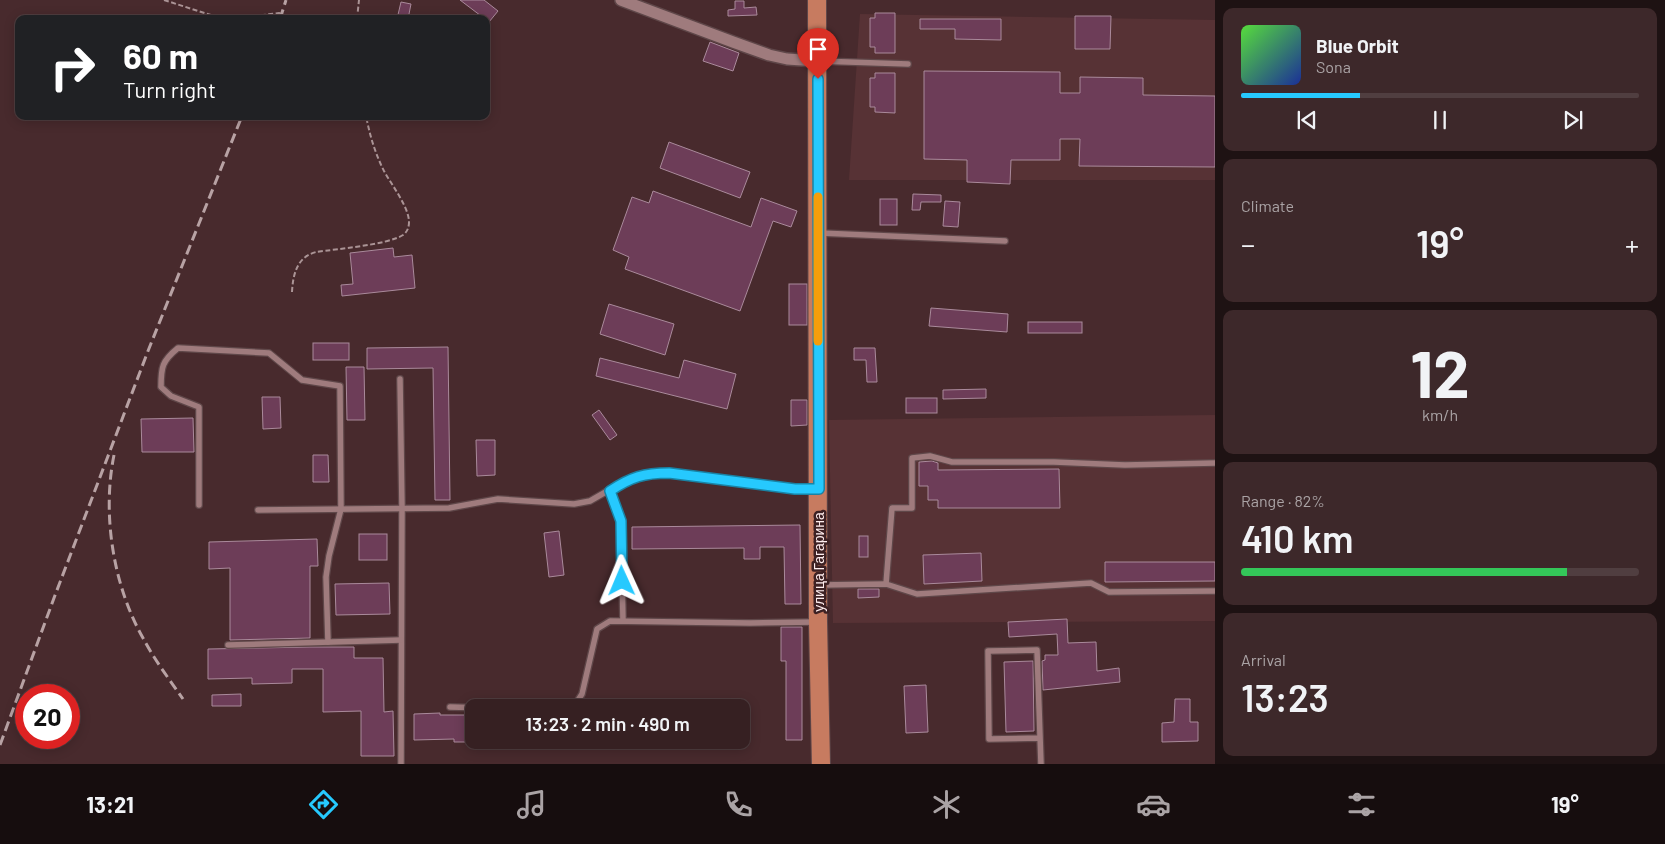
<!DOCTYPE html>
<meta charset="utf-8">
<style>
:root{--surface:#362022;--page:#3d282a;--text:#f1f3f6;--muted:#aaa3a5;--line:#503e40;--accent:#26c9fe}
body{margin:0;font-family:Barlow,sans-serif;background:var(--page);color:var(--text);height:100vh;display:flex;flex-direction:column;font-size:19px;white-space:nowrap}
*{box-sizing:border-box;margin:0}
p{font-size:16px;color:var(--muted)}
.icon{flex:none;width:28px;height:28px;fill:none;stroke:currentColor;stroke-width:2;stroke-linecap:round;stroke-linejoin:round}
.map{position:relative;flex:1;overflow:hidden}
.side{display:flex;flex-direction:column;gap:8px;padding:8px;background:#1e1213;width:450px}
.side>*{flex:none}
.hud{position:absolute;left:15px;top:15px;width:475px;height:105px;border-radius:10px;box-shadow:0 2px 12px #0003,0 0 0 1px var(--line);background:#202124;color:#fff;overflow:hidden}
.speed{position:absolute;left:15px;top:684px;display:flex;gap:10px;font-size:25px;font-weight:700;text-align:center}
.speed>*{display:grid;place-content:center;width:65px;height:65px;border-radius:50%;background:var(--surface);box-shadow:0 2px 12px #0003,0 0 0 1px var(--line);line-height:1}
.speed .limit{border:8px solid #d22;background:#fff;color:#111}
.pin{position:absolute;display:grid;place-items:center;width:42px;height:42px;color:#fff;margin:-51px -21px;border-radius:50% 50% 50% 0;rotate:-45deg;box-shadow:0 0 5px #0007}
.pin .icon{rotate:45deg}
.me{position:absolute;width:55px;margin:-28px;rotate:359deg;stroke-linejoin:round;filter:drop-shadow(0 0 4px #0008)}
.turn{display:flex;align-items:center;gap:18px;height:105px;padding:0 25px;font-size:22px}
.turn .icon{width:65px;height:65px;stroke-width:2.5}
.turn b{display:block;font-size:35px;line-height:42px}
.big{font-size:38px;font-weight:600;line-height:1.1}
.side .card{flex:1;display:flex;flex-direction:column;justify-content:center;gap:8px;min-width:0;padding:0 18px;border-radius:10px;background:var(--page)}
.side .dial{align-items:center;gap:0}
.dial b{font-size:65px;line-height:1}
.song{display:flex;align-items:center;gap:15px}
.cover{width:60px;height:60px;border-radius:8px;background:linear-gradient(135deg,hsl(110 70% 55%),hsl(230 70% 35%))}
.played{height:5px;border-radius:2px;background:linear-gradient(90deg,var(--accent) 30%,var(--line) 30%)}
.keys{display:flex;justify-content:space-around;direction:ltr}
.heat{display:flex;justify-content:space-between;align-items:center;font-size:28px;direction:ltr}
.charge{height:8px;border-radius:4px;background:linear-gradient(90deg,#34c759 82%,var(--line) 0)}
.trip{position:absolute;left:465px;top:699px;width:285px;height:50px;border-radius:10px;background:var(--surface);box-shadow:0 2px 12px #0003,0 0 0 1px var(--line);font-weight:600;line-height:50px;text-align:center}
.tab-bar{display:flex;height:80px;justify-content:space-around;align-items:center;background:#160d0e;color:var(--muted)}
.tab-bar .icon{width:35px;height:35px}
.tab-bar .selected{color:var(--accent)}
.tab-bar b{font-size:22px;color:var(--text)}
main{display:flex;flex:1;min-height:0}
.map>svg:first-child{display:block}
</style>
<main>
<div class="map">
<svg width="1215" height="764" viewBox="0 0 1215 764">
<rect width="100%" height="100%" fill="#482a2d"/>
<g fill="#573235">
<polygon points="860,14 1215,20 1215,180 849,180"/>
<polygon points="1215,415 1215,621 833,623 829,420"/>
</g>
<g fill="#6d3d58" stroke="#aa8a9b">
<polygon points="460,0 484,0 498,11 489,22"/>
<polygon points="735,1 744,1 744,8 756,7 757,15 728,16 728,10 735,9"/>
<polygon points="401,2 411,4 408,19 397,19"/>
<polygon points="875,13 895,13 895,53 875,53 875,47 870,47 870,18 875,18"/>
<polygon points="1075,16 1111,16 1110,49 1075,49"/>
<polygon points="920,19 1001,19 1001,40 955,39 955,29 920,29"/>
<polygon points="710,42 739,53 733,71 703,61"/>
<polygon points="924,71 1060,72 1060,93 1080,93 1080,77 1143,78 1143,95 1215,96 1215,167 1079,166 1080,139 1060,139 1060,160 1011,160 1010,184 967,182 967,160 924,159"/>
<polygon points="875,73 895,73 895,113 875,112 875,107 870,107 870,78 875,78"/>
<polygon points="669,142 750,172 740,198 660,168"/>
<polygon points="653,191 751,227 761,198 797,211 791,227 773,221 740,311 625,269 629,257 613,250 632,197 649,203"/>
<polygon points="913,194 941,195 941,202 921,202 920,210 912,210"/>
<rect x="880" y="199" width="17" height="26"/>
<polygon points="945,201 960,202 958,227 943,226"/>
<polygon points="393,248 394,257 412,255 415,288 342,296 341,285 353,284 350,253"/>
<rect x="789" y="284" width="18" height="41"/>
<polygon points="609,304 674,324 665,355 600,334"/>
<polygon points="931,308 1008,314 1007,332 929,326"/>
<rect x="1028" y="322" width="54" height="11"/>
<rect x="313" y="343" width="36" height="17"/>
<polygon points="448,347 450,500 435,500 433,368 367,369 367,348"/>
<polygon points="854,348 875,348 877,382 867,382 866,360 854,360"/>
<polygon points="600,358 679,378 684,360 736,374 727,409 596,376"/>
<polygon points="346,367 364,367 365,420 347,420"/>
<polygon points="986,389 986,398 943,399 943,390"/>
<polygon points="262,397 280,397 281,428 263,429"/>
<rect x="906" y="398" width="31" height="15"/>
<polygon points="791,400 807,400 807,425 791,426"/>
<polygon points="599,410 617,435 610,440 592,415"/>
<polygon points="193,418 194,452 142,452 141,419"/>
<polygon points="476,440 495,440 495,475 477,476"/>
<polygon points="313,455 328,455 329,482 313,482"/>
<polygon points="932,461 938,463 938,470 1059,469 1060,508 938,508 938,500 928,500 928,486 919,486 919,462"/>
<polygon points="800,525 801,604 785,604 784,547 760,547 760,559 744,559 744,548 632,549 632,527"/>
<polygon points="559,531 564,575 549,577 544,533"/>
<rect x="359" y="534" width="28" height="26"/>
<rect x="859" y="536" width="9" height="21"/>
<polygon points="317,539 318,566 310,566 310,638 230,640 230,568 209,569 209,542"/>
<polygon points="981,553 982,581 924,584 923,555"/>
<polygon points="1105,562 1215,562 1215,581 1105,582"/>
<polygon points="389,583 390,614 336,615 335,584"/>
<polygon points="858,589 879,589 879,597 858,598"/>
<polygon points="1067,619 1068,643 1096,642 1097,671 1119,668 1120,682 1043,690 1042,661 1045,660 1045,655 1058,655 1057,634 1009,637 1008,622"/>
<polygon points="781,627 802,627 802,740 786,740 786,661 781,661"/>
<polygon points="310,647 354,647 354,658 383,658 384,712 393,711 394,756 361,756 361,711 323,712 323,669 292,669 292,683 252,684 252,678 208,679 208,649"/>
<polygon points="1033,661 1034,731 1006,732 1004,662"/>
<polygon points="926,685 928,732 906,733 904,686"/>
<polygon points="241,694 241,706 212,706 212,695"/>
<polygon points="1175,699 1190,699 1190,722 1198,722 1198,741 1162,742 1162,723 1174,722"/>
<polygon points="440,713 440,715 474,715 474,742 454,742 454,739 414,740 414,714"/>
</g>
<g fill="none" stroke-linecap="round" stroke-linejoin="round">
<defs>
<g id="service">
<polyline points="818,61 908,64"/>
<polyline points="820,233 1005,241"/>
<polyline points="400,379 402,508 401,764"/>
<polyline points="610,491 621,521 623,621"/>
<path d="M199 505V407L171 396 161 387C161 367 162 361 178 348L269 353 302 380 340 386 341 509 329 556 326 577 328 642"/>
<polyline points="258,510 449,508 498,499 574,504 590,501 623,482 637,476 652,473 669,473 795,489 817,489"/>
<polyline points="886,584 892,508 912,508 912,458 930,456 952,462 1054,462 1125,465 1215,463"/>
<polyline points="819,585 886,584 917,594 1091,583 1109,592 1215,591"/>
<polyline points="228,645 401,640"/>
<polyline points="450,707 489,708"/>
<polyline points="573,708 582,694 597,629 610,621 750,623 816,622"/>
<polyline points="1040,738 989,739 988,651 1037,650 1041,764"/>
</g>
<polyline id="minor" points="621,0 733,42 769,55 787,59 817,61"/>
<polyline id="primary" points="817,0 818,622 821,764"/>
</defs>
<use href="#service" stroke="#5f4749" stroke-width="8"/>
<use href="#minor" stroke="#5f4749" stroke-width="14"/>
<use href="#primary" stroke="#5f4749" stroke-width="20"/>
<g stroke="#ab9496" stroke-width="2" stroke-dasharray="5 2.5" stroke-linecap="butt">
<polyline points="164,0 223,19"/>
<polyline points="231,19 279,13 292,19"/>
<polyline points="357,19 359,0"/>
<path d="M292 292C293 274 297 257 316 252 336 249 387 245 403 235 407 232 409 228 409 222 409 207 391 184 384 171 375 153 370 136 366 116"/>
</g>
<use href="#service" stroke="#9f7b7d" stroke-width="5.5"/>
<use href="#minor" stroke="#9f7b7d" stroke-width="11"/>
<use href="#primary" stroke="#c77b60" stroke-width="18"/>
<g stroke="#b8a2a4" stroke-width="3" stroke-dasharray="10 5" stroke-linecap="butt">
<polyline points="280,19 286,0"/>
<path d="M114 455C102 514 113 585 143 638 154 659 169 679 183 699"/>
<polyline points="0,745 54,598 148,351 242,116"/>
</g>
</g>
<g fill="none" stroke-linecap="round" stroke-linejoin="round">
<defs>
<path id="route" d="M622 581 621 521 610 491C631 477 644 473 669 473L795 489H819L818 79"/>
</defs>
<use href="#route" stroke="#1983a5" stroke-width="12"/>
<use href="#route" stroke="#26c9fe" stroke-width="9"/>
<polyline stroke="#f59e0b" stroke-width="9" points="818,341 818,197"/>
</g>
<g text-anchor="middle" stroke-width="5" stroke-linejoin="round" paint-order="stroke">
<g font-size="14" fill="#ffeeef" stroke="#3d2123">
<text transform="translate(819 562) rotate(-90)" y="5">улица Гагарина</text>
</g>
</g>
</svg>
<div class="speed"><div class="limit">20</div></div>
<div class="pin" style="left:818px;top:79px;background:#d93025"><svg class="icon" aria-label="arrive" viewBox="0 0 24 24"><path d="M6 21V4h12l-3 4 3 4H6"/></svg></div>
<svg class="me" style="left:622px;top:581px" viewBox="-20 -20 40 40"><path d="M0-17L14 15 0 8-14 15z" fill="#26c9fe" stroke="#fff" stroke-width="4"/></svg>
<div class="trip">13:23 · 2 min · 490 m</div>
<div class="hud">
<div class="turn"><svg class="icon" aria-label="right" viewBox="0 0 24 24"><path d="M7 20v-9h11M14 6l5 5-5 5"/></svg><div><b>60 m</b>Turn right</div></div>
</div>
</div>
<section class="side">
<div class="card">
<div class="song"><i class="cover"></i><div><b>Blue Orbit</b><p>Sona</p></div></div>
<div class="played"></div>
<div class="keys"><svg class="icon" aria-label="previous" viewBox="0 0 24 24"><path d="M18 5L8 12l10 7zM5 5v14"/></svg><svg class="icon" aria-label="pause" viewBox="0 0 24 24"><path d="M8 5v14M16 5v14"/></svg><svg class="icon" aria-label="next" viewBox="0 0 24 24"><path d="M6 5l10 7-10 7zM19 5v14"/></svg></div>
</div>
<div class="card"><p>Climate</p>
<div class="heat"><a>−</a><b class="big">19°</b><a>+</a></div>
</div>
<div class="card dial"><b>12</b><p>km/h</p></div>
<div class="card"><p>Range · 82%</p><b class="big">410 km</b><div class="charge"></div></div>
<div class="card"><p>Arrival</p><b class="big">13:23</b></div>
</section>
</main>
<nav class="tab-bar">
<b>13:21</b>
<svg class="icon selected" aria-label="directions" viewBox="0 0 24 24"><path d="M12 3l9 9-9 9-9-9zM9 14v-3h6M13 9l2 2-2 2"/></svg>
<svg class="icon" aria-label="music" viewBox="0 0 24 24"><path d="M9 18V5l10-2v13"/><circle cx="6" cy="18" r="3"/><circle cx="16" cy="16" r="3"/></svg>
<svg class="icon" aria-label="phone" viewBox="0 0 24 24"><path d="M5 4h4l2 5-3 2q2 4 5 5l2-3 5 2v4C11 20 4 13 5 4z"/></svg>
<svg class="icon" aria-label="climate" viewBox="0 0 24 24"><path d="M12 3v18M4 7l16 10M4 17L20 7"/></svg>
<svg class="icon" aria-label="car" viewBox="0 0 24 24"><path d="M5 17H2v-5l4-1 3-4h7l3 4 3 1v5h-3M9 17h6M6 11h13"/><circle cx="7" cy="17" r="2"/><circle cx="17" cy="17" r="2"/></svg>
<svg class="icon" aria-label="filters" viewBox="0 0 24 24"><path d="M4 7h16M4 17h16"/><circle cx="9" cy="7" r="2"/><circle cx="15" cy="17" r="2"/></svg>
<b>19°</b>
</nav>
